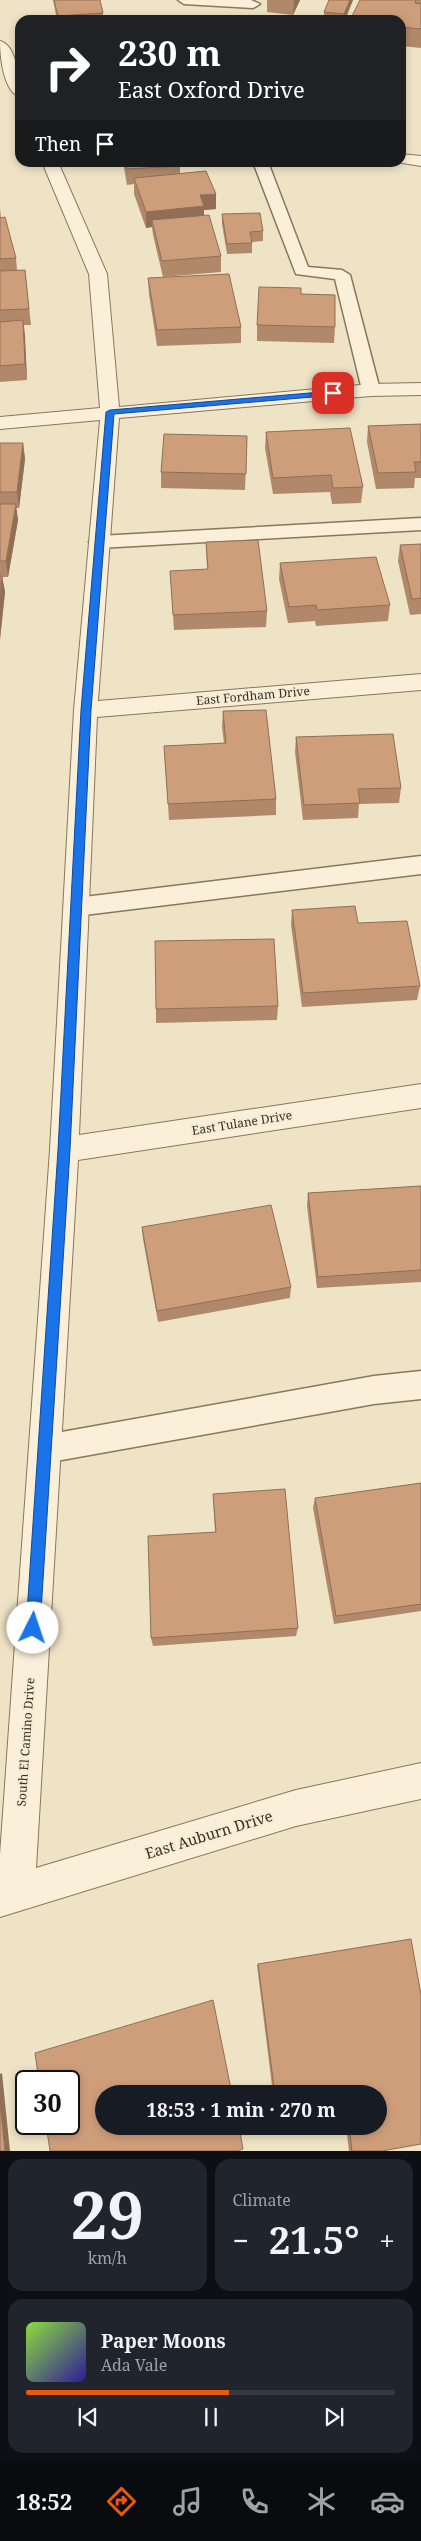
<!DOCTYPE html>
<meta charset="utf-8">
<style>
:root{--surface:#171b24;--page:#20242c;--text:#f1f3f6;--muted:#9ea1a6;--line:#363941;--accent:#ea580c}
body{margin:0;font-family:"Noto Serif",serif;background:var(--page);color:var(--text);height:100vh;display:flex;flex-direction:column;font-size:19px;white-space:nowrap}
*{box-sizing:border-box;margin:0}
p{font-size:16px;color:var(--muted)}
.icon{flex:none;width:28px;height:28px;fill:none;stroke:currentColor;stroke-width:2;stroke-linecap:round;stroke-linejoin:round}
.map{position:relative;height:2151px;overflow:hidden}
.side{display:flex;flex-direction:column;gap:8px;padding:8px;background:#0d0f14;flex:1}
.side>*{flex:none}
.banner{position:absolute;left:15px;top:15px;width:391px;height:152px;border-radius:15px;box-shadow:0 2px 8px #0003;background:#202124;color:#fff;overflow:hidden}
.speed{position:absolute;left:15px;top:2070px;display:flex;gap:10px;font-size:25px;font-weight:700;text-align:center}
.speed>*{display:grid;place-content:center;width:65px;height:65px;border-radius:50%;background:var(--surface);box-shadow:0 2px 8px #0003;line-height:1}
.speed .limit{border:2px solid #111;border-radius:8px;background:#fff;color:#111}
.pin{position:absolute;display:grid;place-items:center;width:42px;height:42px;color:#fff;margin:-21px;border-radius:10px;box-shadow:0 2px 8px #0006}
.me{position:absolute;width:55px;margin:-28px;rotate:4deg;stroke-linejoin:round;filter:drop-shadow(0 0 4px #0008)}
.turn{display:flex;align-items:center;gap:18px;height:105px;padding:0 20px;font-size:22px}
.turn .icon{width:65px;height:65px;stroke-width:2.5}
.turn b{display:block;font-size:35px;line-height:42px}
.then{display:flex;align-items:center;height:48px;padding:0 20px;background:#0003;gap:10px;font-size:19px}
.big{font-size:38px;font-weight:700;line-height:1.1}
.side .tile{flex:1;display:flex;flex-direction:column;justify-content:center;gap:8px;min-width:0;padding:0 18px;border-radius:15px;background:var(--page)}
.side .dial{align-items:center;gap:0}
.dial b{font-size:65px;line-height:1}
.song{display:flex;align-items:center;gap:15px}
.cover{width:60px;height:60px;border-radius:8px;background:linear-gradient(135deg,hsl(90 70% 55%),hsl(250 70% 35%))}
.played{height:5px;border-radius:2px;background:linear-gradient(90deg,var(--accent) 55%,var(--line) 55%)}
.keys{display:flex;justify-content:space-around;direction:ltr}
.heat{display:flex;justify-content:space-between;align-items:center;font-size:28px;direction:ltr}
.side .tiles{flex:1;display:grid;gap:8px;grid-template-columns:1fr 1fr}
.tile:last-child{grid-column:span 2}
.trip{position:absolute;left:95px;top:2085px;width:292px;height:50px;border-radius:25px;background:var(--surface);box-shadow:0 2px 8px #0003;font-weight:700;line-height:50px;text-align:center}
.menu{display:flex;height:80px;justify-content:space-around;align-items:center;background:#090b0e;color:var(--muted)}
.menu .icon{width:35px;height:35px}
.menu .current{color:var(--accent)}
.menu b{font-size:22px;color:var(--text)}
.map>svg:first-child{display:block}
</style>
<div class="map">
<svg width="421" height="2151" viewBox="0 0 421 2151">
<rect width="100%" height="100%" fill="#efe3c6"/>
<g fill="none" stroke-linecap="round" stroke-linejoin="round">
<defs>
<g id="lane">
<polygon points="178,0 251,0 260,4 253,8 184,4"/>
<polygon points="253,162 268,162 308,267 342,270 350,275 380,390 377,394 365,394 362,390 335,279 296,274"/>
<polygon points="421,518 421,530 99,548 92,546 89,542 92,538 99,536"/>
<polygon points="421,856 421,874 76,916 68,913 64,907 68,901 76,898"/>
<polygon points="421,1371 421,1399 374,1404 45,1463 35,1459 30,1449 35,1439 45,1435 374,1376"/>
</g>
<g id="street">
<path d="M0 41C17 45 20 82 20 97 3 92 0 55 0 41Z"/>
<polygon points="401,154 421,156 421,166 396,162 401,162"/>
<polygon points="42,162 58,162 107,274 119,407 371,384 421,383 421,395 371,396 119,418 98,701 421,674 421,690 97,717 79,1135 421,1084 421,1108 78,1160 36,1868 296,1790 421,1763 421,1799 296,1826 0,1917 0,1855 50,1150 74,710 100,420 0,429 0,417 100,408 89,274"/>
</g>
</defs>
<use href="#lane" stroke="#8b755b" stroke-width="3"/>
<use href="#street" stroke="#8b755b" stroke-width="2"/>
<use href="#lane" fill="#faf0da" fill-rule="evenodd"/>
<use href="#street" fill="#faf0da" fill-rule="evenodd"/>
</g>
<g fill="#b1886a">
<polygon points="53,0 100,0 103,13 103,20 57,20"/>
<polygon points="267,0 300,0 293,15 267,12"/>
<polygon points="329,0 353,0 345,20 324,20 324,12"/>
<polygon points="360,0 421,0 421,48 401,46 401,20"/>
<polygon points="123,162 180,162 180,174 216,209 204,210 204,216 221,256 221,272 163,277 153,235 152,227 146,228 134,194 134,184 127,185"/>
<polygon points="0,209 1,217 16,258 17,270 25,270 31,325 24,325 27,380 0,382"/>
<polygon points="222,214 263,231 263,241 252,242 252,253 227,254 222,224"/>
<polygon points="148,278 241,327 241,343 157,346 149,294"/>
<polygon points="301,294 335,327 334,343 257,341 257,325"/>
<polygon points="421,424 421,478 415,478 414,488 376,489 367,442 368,426"/>
<polygon points="266,432 363,487 361,503 332,504 330,492 273,494 265,448"/>
<polygon points="247,436 245,490 161,488 161,472"/>
<polygon points="0,443 23,443 25,459 19,508 16,508 18,520 8,577 2,577 5,592 0,639"/>
<polygon points="206,542 267,611 266,627 174,630 170,571 207,569"/>
<polygon points="421,544 421,614 410,615 398,561 400,545"/>
<polygon points="280,563 390,605 388,621 316,626 315,621 288,623 279,579"/>
<polygon points="223,711 276,799 276,815 169,820 164,746 224,743 222,727"/>
<polygon points="296,737 401,788 399,803 359,804 358,818 303,820 295,752"/>
<polygon points="292,910 358,923 420,986 417,1000 302,1007 291,925"/>
<polygon points="278,1006 277,1020 156,1023 156,1009"/>
<polygon points="421,1186 421,1282 317,1288 307,1206 308,1193"/>
<polygon points="142,1227 291,1287 290,1298 158,1322 143,1239"/>
<polygon points="421,1483 421,1611 334,1624 313,1508 315,1498"/>
<polygon points="213,1494 298,1628 296,1636 153,1646 151,1638 215,1532"/>
<polygon points="411,1939 421,1995 421,2144 382,2151 349,2151 346,2126 379,2126 379,2094 273,2094 257,1965 258,1964"/>
</g>
<g fill="#906f56">
<polygon points="294,0 300,0 293,15"/>
<polygon points="350,0 353,0 345,20 343,20 344,14"/>
<polygon points="216,194 216,209 204,210 204,222 152,220 152,227 146,228 146,212 200,195"/>
<polygon points="23,320 25,336 27,380 25,364"/>
<polygon points="23,443 25,459 19,508 17,492"/>
<polygon points="16,504 18,520 8,577 6,561"/>
<polygon points="2,576 5,592 0,639 0,600"/>
<polygon points="2,2073 10,2151 5,2151 0,2103 0,2074"/>
</g>
<g fill="#ce9e7b" stroke="#906f56">
<polygon points="54,0 100,0 103,13 58,16"/>
<polygon points="329,0 350,0 344,14 324,12"/>
<polygon points="360,0 416,0 415,3 421,4 421,29 401,27 401,20 350,20"/>
<polygon points="126,162 180,162 180,166 127,169"/>
<polygon points="206,171 216,194 200,195 204,206 146,212 134,178"/>
<polygon points="260,213 263,231 250,232 252,243 227,244 222,214"/>
<polygon points="209,215 221,256 162,261 152,220"/>
<polygon points="5,217 16,258 0,259 0,218"/>
<polygon points="25,270 29,309 0,310 0,271"/>
<polygon points="229,274 241,327 157,330 148,278"/>
<polygon points="259,287 301,288 301,294 335,295 335,327 257,325"/>
<polygon points="23,320 25,364 0,366 0,322"/>
<polygon points="421,424 421,462 414,462 416,472 378,473 368,426"/>
<polygon points="350,428 363,487 333,488 331,475 273,478 266,432"/>
<polygon points="164,434 247,436 246,474 161,472"/>
<polygon points="0,443 23,443 17,492 0,492"/>
<polygon points="0,504 16,504 6,561 0,561"/>
<polygon points="258,540 267,611 173,615 170,571 208,569 206,542"/>
<polygon points="421,544 421,598 412,599 400,545"/>
<polygon points="376,557 390,605 317,610 316,605 289,607 280,563"/>
<polygon points="0,576 2,576 0,600"/>
<polygon points="266,710 276,799 168,804 164,746 226,743 223,711"/>
<polygon points="393,734 401,788 358,789 360,803 304,805 296,737"/>
<polygon points="355,906 358,923 407,921 420,986 303,993 292,910"/>
<polygon points="274,939 278,1006 156,1009 155,941"/>
<polygon points="421,1186 421,1270 318,1277 308,1193"/>
<polygon points="271,1205 291,1287 157,1311 142,1227"/>
<polygon points="421,1483 421,1604 336,1616 315,1498"/>
<polygon points="285,1489 298,1628 151,1638 148,1536 216,1532 213,1494"/>
<polygon points="411,1939 421,1995 421,2144 382,2151 352,2151 349,2126 379,2126 379,2094 275,2094 258,1964"/>
<polygon points="213,2000 232,2094 104,2094 104,2126 239,2126 243,2149 237,2151 50,2151 46,2124 69,2124 69,2081 39,2081 35,2053"/>
<polygon points="0,2103 5,2151 0,2151"/>
</g>
<polygon fill="#1a73e8" stroke="#114b97" points="333,391 336,392 336,395 114,414 91,710 70,1150 40,1628 38,1633 33,1635 28,1633 26,1628 58,1150 81,710 106,412 110,410"/>
<g text-anchor="middle" stroke-width="5" stroke-linejoin="round" paint-order="stroke">
<g font-size="12" fill="#3b2d1f" stroke="#f6edd6">
<text transform="translate(253 696) rotate(-5)" y="4">East Fordham Drive</text>
<text transform="translate(242 1123) rotate(-9)" y="4">East Tulane Drive</text>
<text transform="translate(26 1742) rotate(-86)" y="4">South El Camino Drive</text>
</g>
<g font-size="15" fill="#3b2d1f" stroke="#f6edd6">
<text transform="translate(209 1835) rotate(-17)" y="5">East Auburn Drive</text>
</g>
</g>
</svg>
<div class="speed"><div class="limit">30</div></div>
<div class="pin" style="left:333px;top:393px;background:#d93025"><svg class="icon" aria-label="arrive" viewBox="0 0 24 24"><path d="M6 21V4h12l-3 4 3 4H6"/></svg></div>
<svg class="me" style="left:33px;top:1628px" viewBox="-20 -20 40 40"><circle r="19" fill="#fff"/><path d="M0-13L10 11 0 6-10 11z" fill="#1a73e8"/></svg>
<div class="trip">18:53 · 1 min · 270 m</div>
<div class="banner">
<div class="turn"><svg class="icon" aria-label="right" viewBox="0 0 24 24"><path d="M7 20v-9h11M14 6l5 5-5 5"/></svg><div><b>230 m</b>East Oxford Drive</div></div>
<div class="then">Then<svg class="icon" aria-label="arrive" viewBox="0 0 24 24"><path d="M6 21V4h12l-3 4 3 4H6"/></svg></div>
</div>
</div>
<section class="side">
<div class="tiles">
<div class="tile dial"><b>29</b><p>km/h</p></div>
<div class="tile"><p>Climate</p>
<div class="heat"><a>−</a><b class="big">21.5°</b><a>+</a></div>
</div>
<div class="tile">
<div class="song"><i class="cover"></i><div><b>Paper Moons</b><p>Ada Vale</p></div></div>
<div class="played"></div>
<div class="keys"><svg class="icon" aria-label="previous" viewBox="0 0 24 24"><path d="M18 5L8 12l10 7zM5 5v14"/></svg><svg class="icon" aria-label="pause" viewBox="0 0 24 24"><path d="M8 5v14M16 5v14"/></svg><svg class="icon" aria-label="next" viewBox="0 0 24 24"><path d="M6 5l10 7-10 7zM19 5v14"/></svg></div>
</div>
</div>
</section>
<nav class="menu">
<b>18:52</b>
<svg class="icon current" aria-label="directions" viewBox="0 0 24 24"><path d="M12 3l9 9-9 9-9-9zM9 14v-3h6M13 9l2 2-2 2"/></svg>
<svg class="icon" aria-label="music" viewBox="0 0 24 24"><path d="M9 18V5l10-2v13"/><circle cx="6" cy="18" r="3"/><circle cx="16" cy="16" r="3"/></svg>
<svg class="icon" aria-label="phone" viewBox="0 0 24 24"><path d="M5 4h4l2 5-3 2q2 4 5 5l2-3 5 2v4C11 20 4 13 5 4z"/></svg>
<svg class="icon" aria-label="climate" viewBox="0 0 24 24"><path d="M12 3v18M4 7l16 10M4 17L20 7"/></svg>
<svg class="icon" aria-label="car" viewBox="0 0 24 24"><path d="M5 17H2v-5l4-1 3-4h7l3 4 3 1v5h-3M9 17h6M6 11h13"/><circle cx="7" cy="17" r="2"/><circle cx="17" cy="17" r="2"/></svg>
</nav>
